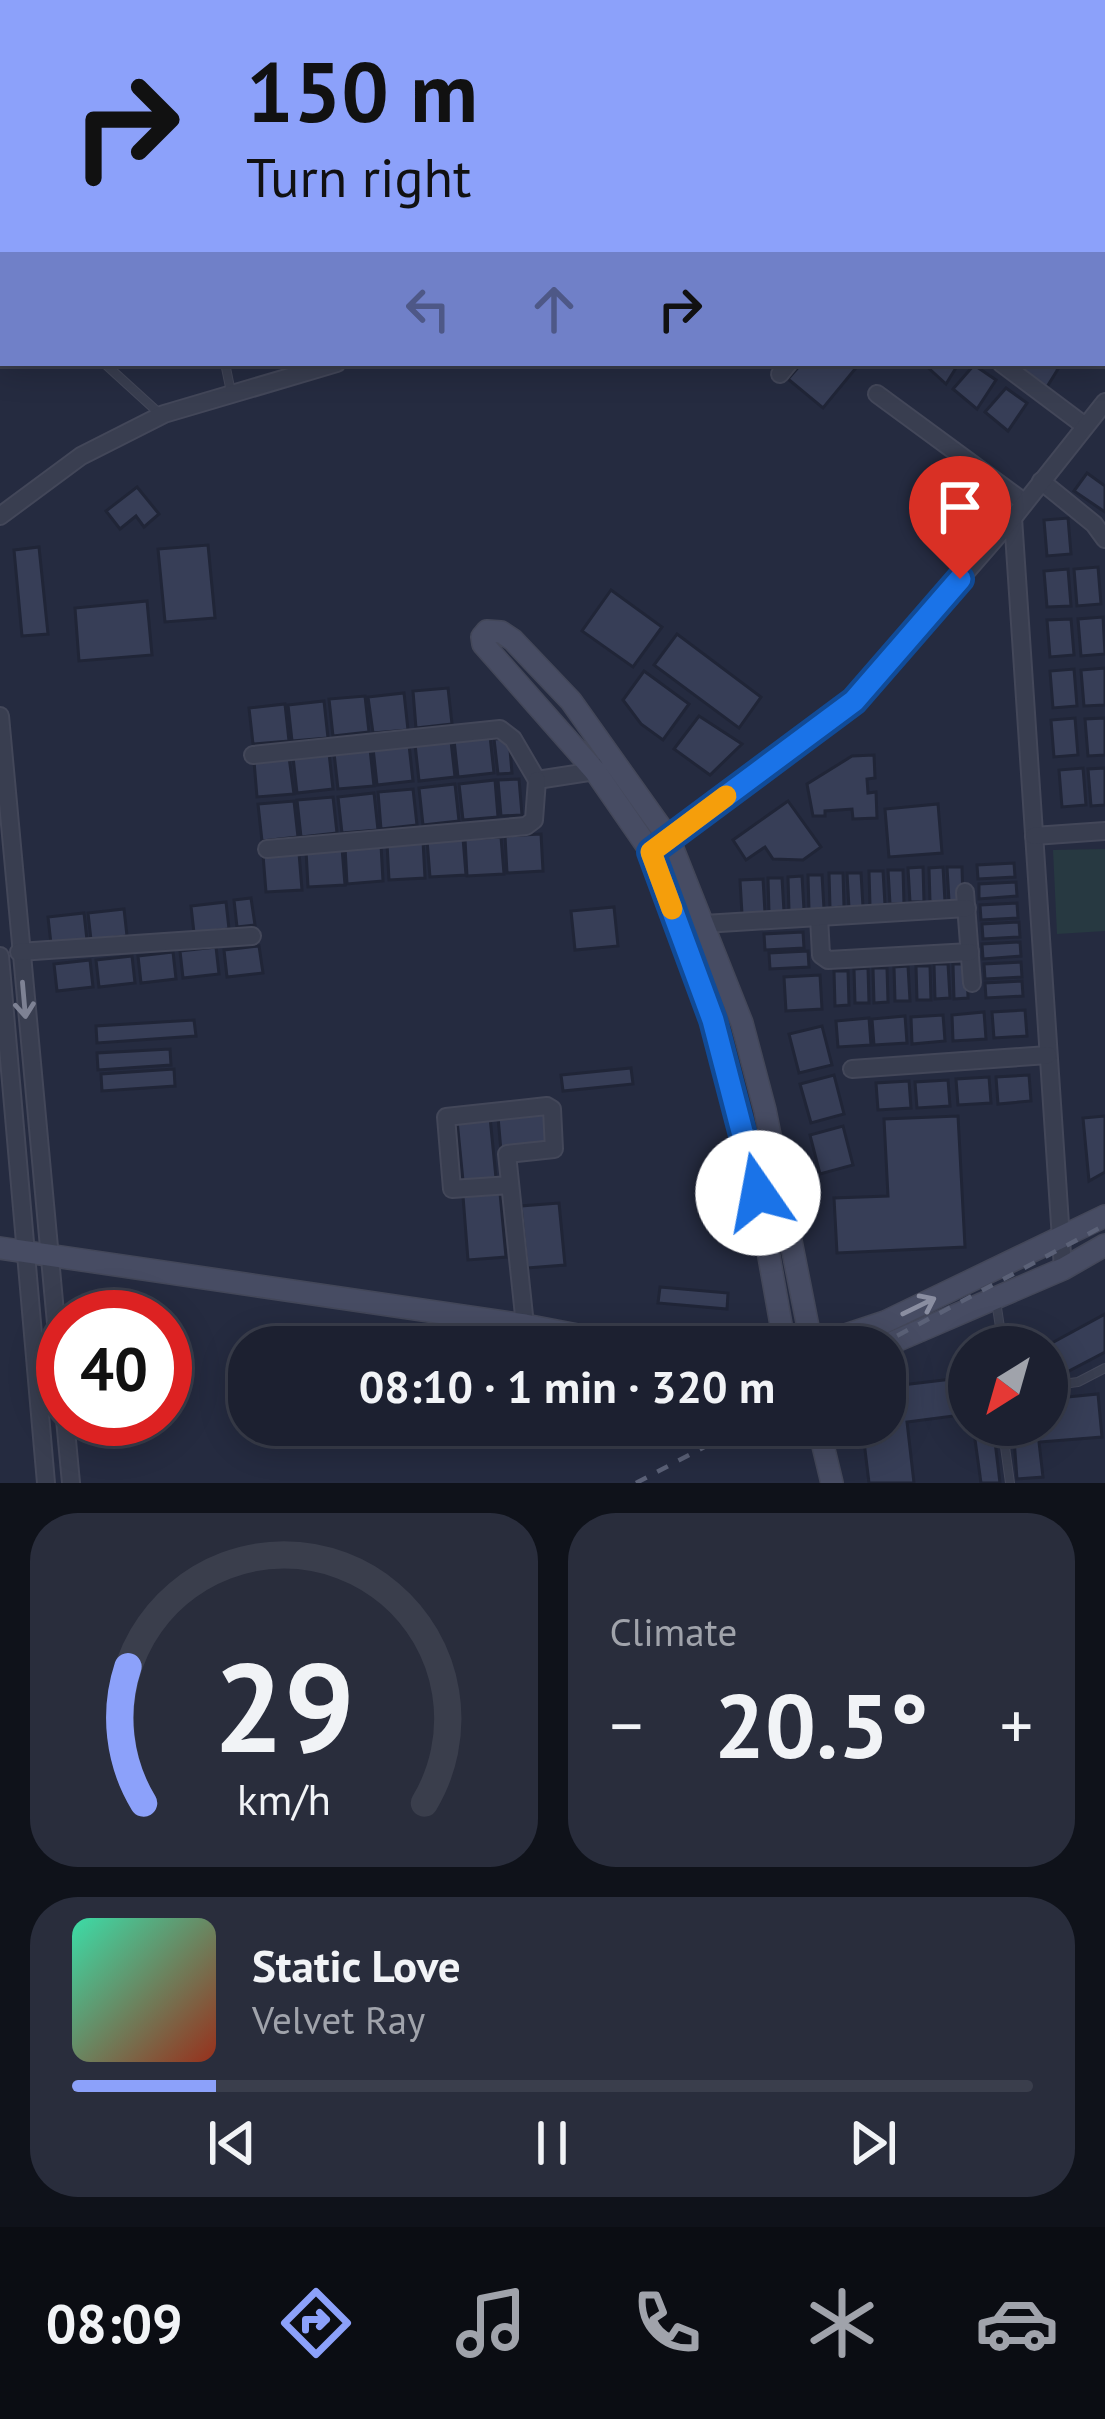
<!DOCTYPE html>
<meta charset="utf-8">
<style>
:root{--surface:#1c2030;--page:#292d3c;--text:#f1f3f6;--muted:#a0a3ab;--line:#3a3e4c;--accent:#8ca1fa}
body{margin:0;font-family:"PT Sans",sans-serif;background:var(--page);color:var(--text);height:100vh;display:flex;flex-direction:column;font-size:45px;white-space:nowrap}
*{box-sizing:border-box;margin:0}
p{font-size:39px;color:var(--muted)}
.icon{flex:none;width:66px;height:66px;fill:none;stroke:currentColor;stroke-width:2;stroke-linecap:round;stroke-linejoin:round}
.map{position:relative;height:1483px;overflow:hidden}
.side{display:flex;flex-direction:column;gap:30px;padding:30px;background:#0f121a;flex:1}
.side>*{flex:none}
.hud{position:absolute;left:0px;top:0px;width:1107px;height:366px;box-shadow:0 6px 30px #0003,0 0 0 3px var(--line);background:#8ca1fa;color:#111;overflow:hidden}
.needle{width:78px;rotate:217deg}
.fabs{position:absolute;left:948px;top:1326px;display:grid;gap:24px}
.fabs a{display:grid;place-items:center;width:120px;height:120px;border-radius:50%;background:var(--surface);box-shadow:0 6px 30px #0003,0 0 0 3px var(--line);font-size:60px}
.speed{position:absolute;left:36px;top:1290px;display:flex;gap:24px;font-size:60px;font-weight:700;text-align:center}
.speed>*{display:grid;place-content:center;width:156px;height:156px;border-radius:50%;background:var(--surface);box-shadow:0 6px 30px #0003,0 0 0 3px var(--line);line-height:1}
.speed .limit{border:18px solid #d22;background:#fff;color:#111}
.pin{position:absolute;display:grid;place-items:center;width:102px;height:102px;color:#fff;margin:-123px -51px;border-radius:50% 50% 50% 0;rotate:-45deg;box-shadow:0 0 12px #0007}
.pin .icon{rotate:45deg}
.me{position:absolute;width:132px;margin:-66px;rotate:348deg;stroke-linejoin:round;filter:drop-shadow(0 0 9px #0008)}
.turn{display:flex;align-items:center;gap:42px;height:252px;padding:0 48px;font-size:54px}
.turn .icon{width:156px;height:156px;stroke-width:2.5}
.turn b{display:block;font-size:84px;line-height:102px}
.lanes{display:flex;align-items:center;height:114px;padding:0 48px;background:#0003;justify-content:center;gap:60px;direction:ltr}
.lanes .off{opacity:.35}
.big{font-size:90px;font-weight:700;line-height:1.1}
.side .card{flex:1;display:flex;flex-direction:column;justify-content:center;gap:18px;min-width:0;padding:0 42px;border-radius:48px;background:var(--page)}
.side .dial{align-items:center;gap:0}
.dial svg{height:312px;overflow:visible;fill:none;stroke:var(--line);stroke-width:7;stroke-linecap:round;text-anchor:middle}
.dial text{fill:var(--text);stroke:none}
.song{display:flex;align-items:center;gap:36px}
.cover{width:144px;height:144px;border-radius:18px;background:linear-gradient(135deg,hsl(160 70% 55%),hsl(10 70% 35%))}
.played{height:12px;border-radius:6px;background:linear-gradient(90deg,var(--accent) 15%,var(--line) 15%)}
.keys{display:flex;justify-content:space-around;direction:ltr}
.heat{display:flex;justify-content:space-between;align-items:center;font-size:66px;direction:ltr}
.side .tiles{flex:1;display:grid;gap:30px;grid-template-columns:1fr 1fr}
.card:last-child{grid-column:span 2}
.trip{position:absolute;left:228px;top:1326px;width:678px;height:120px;border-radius:48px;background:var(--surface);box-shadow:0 6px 30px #0003,0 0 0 3px var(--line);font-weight:700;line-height:120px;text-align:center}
.tab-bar{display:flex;height:192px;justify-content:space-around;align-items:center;background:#0b0d13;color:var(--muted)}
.tab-bar .icon{width:84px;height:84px}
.tab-bar .on{color:var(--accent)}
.tab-bar b{font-size:54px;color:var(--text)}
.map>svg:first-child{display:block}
</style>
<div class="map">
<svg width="1105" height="1483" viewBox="0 0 1105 1483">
<rect width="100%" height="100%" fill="#252b40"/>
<polygon fill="#273941" points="1105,849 1105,931 1057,934 1053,850"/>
<g fill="#373e57" stroke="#202537" stroke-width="3">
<polygon points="802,363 860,363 823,408 788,379"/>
<polygon points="923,363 959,363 946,384"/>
<polygon points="1026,363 1049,363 1058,369 1045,390 1019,372"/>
<polygon points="974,365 996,380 977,409 953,389"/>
<polygon points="1006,388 1027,403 1008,431 985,412"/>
<polygon points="1087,473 1105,486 1105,512 1074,491"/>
<polygon points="137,487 159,514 144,527 136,516 120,529 106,511"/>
<polygon points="1068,518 1071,554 1047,556 1044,520"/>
<polygon points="208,545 215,618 165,622 158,549"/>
<polygon points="39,547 48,634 22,636 14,550"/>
<polygon points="1098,567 1101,604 1077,606 1074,569"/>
<polygon points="1068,569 1071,606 1047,607 1044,571"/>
<polygon points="611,590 662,627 633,667 582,631"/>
<polygon points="147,601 152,655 79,661 75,608"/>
<polygon points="1103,617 1105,654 1081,656 1078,619"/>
<polygon points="1071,619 1074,655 1050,657 1047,620"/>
<polygon points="677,634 761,697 739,728 654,665"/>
<polygon points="1105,668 1105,705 1084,706 1081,670"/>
<polygon points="1074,669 1077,706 1053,708 1050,671"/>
<polygon points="644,671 689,704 663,740 641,724 623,700"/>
<polygon points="448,688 452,724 416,728 413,691"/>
<polygon points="404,693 408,730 373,733 368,697"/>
<polygon points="365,696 369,732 333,736 329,699"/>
<polygon points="324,701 328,738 292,741 288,705"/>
<polygon points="285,704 289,741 253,744 249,708"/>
<polygon points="699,716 742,744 710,775 674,749"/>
<polygon points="1075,718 1078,755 1054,757 1051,720"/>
<polygon points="1105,718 1105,755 1088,756 1085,719"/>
<polygon points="490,736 494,773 458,777 454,740"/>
<polygon points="509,738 512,773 498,774 494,739"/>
<polygon points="451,741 455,777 419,781 415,744"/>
<polygon points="409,745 413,781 377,785 373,748"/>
<polygon points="370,749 374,786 338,789 334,753"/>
<polygon points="329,753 333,789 297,793 293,757"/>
<polygon points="874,755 875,778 867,779 868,793 876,792 877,818 853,819 852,809 825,811 825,816 813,816 807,784 852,756"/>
<polygon points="289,757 294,794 257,797 254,761"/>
<polygon points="1083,768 1086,805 1062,807 1059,770"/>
<polygon points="1105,768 1105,805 1091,806 1088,769"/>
<polygon points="519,779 522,815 501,816 498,780"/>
<polygon points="495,780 498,817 463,820 459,784"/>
<polygon points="455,784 459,821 423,825 419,788"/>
<polygon points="413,789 417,825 381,829 378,792"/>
<polygon points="374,793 378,830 342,833 338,797"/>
<polygon points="333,797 337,833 301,837 297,800"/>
<polygon points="294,801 298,837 262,841 258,804"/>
<polygon points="788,801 821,847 803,860 773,859 765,847 746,860 733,840"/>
<polygon points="938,804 942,853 889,857 885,809"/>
<polygon points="541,834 543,871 507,873 505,836"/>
<polygon points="501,837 504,874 467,876 465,839"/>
<polygon points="463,838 466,875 430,877 427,840"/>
<polygon points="423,841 425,878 389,880 387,843"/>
<polygon points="381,845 383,881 347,884 345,847"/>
<polygon points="342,848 345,885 308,887 306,850"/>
<polygon points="299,853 302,890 266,892 263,855"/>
<polygon points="1014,863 1015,877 978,879 977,865"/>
<polygon points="923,867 924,902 910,902 908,868"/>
<polygon points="943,867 945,902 930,902 929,868"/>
<polygon points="947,867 962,867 963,901 949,901"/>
<polygon points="888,870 903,870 904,904 890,904"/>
<polygon points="869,871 883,871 885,905 870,906"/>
<polygon points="829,873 843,873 844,907 830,908"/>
<polygon points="847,873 861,873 863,907 849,908"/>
<polygon points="808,875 822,875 824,909 809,910"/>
<polygon points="802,876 804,910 789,911 788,877"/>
<polygon points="768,878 782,878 784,912 769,913"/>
<polygon points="763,879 765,913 742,914 740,880"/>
<polygon points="1016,882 1017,896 979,899 979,884"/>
<polygon points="251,898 255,925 237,927 234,900"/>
<polygon points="226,902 229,929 194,933 191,906"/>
<polygon points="1017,903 1018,918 981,920 980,905"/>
<polygon points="614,907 618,946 575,950 571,911"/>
<polygon points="124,909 127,936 91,940 88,913"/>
<polygon points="84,913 87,940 51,944 48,917"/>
<polygon points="1019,922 1020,937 983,939 982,924"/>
<polygon points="803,932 804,948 765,950 764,934"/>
<polygon points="1020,942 1021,956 983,959 982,944"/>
<polygon points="259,946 263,973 227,977 224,950"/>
<polygon points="216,947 219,974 183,978 180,951"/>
<polygon points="808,951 809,967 770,969 769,953"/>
<polygon points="173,952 176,979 141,983 138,956"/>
<polygon points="132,956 135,983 99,987 96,960"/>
<polygon points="90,960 93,987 57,991 54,964"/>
<polygon points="1021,962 1022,977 985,979 984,964"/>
<polygon points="934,964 948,964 950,998 935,999"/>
<polygon points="953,964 967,964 968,998 954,999"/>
<polygon points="908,966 910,1001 895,1001 894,967"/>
<polygon points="916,966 930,966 931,1000 917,1000"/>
<polygon points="868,968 869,1003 855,1003 854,969"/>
<polygon points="873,968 887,968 888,1002 874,1003"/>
<polygon points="834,971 848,971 849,1005 835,1006"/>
<polygon points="820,975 822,1009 786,1011 784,977"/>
<polygon points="1022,981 1023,996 986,998 985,983"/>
<polygon points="1025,1010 1027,1036 994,1038 992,1012"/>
<polygon points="984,1012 986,1039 953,1041 952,1015"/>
<polygon points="943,1015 945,1041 912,1044 911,1017"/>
<polygon points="905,1016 907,1043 874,1045 872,1019"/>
<polygon points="869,1018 871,1045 838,1047 836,1021"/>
<polygon points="194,1020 196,1036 97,1043 96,1026"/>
<polygon points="822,1026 832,1065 799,1073 789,1034"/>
<polygon points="170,1049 171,1065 98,1070 97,1053"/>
<polygon points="631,1068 633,1084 563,1091 561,1075"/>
<polygon points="174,1069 175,1086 102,1091 101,1074"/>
<polygon points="834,1075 844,1114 811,1123 800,1084"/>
<polygon points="1029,1075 1031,1101 998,1104 996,1077"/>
<polygon points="989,1077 991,1103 958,1105 956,1079"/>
<polygon points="948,1080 950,1106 917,1108 915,1082"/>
<polygon points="909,1081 911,1108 878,1110 876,1083"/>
<polygon points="550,1113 553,1147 501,1151 498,1117"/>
<polygon points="958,1116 965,1247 837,1253 834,1198 888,1196 884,1119"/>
<polygon points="1105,1116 1105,1172 1089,1181 1083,1118"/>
<polygon points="490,1117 496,1178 463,1181 457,1120"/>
<polygon points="843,1126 853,1165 820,1174 810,1135"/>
<polygon points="500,1193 506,1257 468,1260 463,1196"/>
<polygon points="559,1203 565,1265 527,1268 521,1206"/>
<polygon points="660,1287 728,1293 727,1309 658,1303"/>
<polygon points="1105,1314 1105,1352 1067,1372 1050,1344"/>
<polygon points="969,1377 969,1414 907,1422 914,1483 869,1483 862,1425 885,1425 885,1387"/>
<polygon points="1098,1394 1102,1437 1039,1442 1043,1477 1017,1479 1013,1425 1047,1425 1047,1399"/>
<polygon points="973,1425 993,1425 1000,1483 981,1483"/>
</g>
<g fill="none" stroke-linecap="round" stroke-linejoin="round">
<defs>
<g id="lane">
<polyline points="181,0 185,3"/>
<polyline points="366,0 370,3"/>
<polyline points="460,3 462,0"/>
<polyline points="0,268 3,271"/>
<polyline points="104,363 160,414"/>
<polyline points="225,363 231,392"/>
<polyline points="996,1301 1003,1347"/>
<polyline points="1047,1386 1078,1382 1105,1368"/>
<polyline points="1002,1425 1010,1483"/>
</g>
<g id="street">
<polyline points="705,0 709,3"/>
<polyline points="1104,296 1105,297"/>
<polyline points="1001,363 1085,426"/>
<polyline points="780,374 789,363"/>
<polyline points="877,394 1024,502"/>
<polyline points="1041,481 1094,524 1105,539"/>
<polyline points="0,516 81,456 164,414 337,363"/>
<polyline points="1013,518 1063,1269"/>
<polyline points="0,716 63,1399"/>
<polyline points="253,755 500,729 513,739 537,780 595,771 600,767"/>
<polyline points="1034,836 1105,831"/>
<polyline points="663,843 854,701 1013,518 1105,402"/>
<polyline points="267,849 526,826 534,820 537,780"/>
<polyline points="965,892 972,983"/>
<polyline points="819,917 821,955 828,960 970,952"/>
<polyline points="704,924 967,908"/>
<polyline points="19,952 252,936"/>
<polyline points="0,956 46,1483"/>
<polyline points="852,1069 1048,1055"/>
<path d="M510 1185 452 1189 446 1117 547 1106 552 1109 554 1149 507 1154C513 1211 519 1268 525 1325"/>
<polyline points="65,1419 71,1483"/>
</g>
<g id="secondary">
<polyline points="825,3 827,0"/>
<polyline points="861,3 864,0"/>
<polyline points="0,1248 525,1325 640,1347"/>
<polyline points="785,1347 751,1155 713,1020 651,852 595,771 483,644 482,637 487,631 501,632 513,640 571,701 669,839 742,1023 765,1110 812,1347"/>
<polyline points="810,1347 885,1322 1105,1216"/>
<polyline points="882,1347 1063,1269 1105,1245"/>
<polyline points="818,1425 832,1483"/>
</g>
</defs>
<use href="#lane" stroke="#434759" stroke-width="10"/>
<use href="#street" stroke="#434759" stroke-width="20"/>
<use href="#secondary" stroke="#434759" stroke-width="24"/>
<use href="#lane" stroke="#393e50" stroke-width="8"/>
<use href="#street" stroke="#393e50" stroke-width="16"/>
<use href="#secondary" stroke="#474c63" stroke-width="21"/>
<g stroke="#5b6177" stroke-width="4.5" stroke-dasharray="12 12" stroke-linecap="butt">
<polyline points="876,1347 1105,1225"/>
<polyline points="636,1483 746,1425"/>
</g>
</g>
<defs><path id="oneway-shaft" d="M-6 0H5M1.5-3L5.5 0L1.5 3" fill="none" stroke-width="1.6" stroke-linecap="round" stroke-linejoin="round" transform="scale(3)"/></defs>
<use stroke="#7e8294" href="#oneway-shaft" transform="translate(24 1000) rotate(85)"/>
<use stroke="#8a8ea1" href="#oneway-shaft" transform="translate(919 1306) rotate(-26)"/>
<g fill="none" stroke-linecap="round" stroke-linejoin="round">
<defs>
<polyline id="route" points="758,1193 713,1020 651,852 854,701 960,579"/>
</defs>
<use href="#route" stroke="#114b97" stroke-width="30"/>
<use href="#route" stroke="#1a73e8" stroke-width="21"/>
<polyline stroke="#f59e0b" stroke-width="21" points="672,909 651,852 726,796"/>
</g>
</svg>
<div class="fabs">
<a><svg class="needle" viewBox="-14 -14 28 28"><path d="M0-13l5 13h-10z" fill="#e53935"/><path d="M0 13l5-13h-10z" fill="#a0a3ab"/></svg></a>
</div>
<div class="speed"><div class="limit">40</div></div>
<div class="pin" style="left:960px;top:579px;background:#d93025"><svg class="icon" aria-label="arrive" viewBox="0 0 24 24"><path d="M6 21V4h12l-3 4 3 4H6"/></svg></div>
<svg class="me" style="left:758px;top:1193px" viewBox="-20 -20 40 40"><circle r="19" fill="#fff"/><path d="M0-13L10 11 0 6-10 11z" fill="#1a73e8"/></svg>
<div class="trip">08:10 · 1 min · 320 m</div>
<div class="hud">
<div class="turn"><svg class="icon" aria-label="right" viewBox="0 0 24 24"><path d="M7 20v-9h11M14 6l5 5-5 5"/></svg><div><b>150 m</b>Turn right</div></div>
<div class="lanes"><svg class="icon off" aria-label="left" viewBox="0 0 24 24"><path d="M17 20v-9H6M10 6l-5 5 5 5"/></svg><svg class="icon off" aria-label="ahead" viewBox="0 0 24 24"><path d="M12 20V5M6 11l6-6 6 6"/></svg><svg class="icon" aria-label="right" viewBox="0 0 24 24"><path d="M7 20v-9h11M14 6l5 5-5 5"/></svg></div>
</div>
</div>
<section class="side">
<div class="tiles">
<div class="card dial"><svg viewBox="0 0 100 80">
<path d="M14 69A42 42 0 1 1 86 69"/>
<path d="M14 69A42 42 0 0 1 10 34" stroke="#8ca1fa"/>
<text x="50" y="56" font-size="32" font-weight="700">29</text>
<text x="50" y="72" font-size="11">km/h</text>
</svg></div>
<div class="card"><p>Climate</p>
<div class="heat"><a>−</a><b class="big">20.5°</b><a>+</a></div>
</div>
<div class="card">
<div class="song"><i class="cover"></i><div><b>Static Love</b><p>Velvet Ray</p></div></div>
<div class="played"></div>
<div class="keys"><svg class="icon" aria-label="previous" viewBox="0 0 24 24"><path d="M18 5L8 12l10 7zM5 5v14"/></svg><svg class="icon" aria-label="pause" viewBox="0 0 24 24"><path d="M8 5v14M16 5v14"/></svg><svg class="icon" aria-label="next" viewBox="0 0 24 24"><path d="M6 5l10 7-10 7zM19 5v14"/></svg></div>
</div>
</div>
</section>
<nav class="tab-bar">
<b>08:09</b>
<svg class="icon on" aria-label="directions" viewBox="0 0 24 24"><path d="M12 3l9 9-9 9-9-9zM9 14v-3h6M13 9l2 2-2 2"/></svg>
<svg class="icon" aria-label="music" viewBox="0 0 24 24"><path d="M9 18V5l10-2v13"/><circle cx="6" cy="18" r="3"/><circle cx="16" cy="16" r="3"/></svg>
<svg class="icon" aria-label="phone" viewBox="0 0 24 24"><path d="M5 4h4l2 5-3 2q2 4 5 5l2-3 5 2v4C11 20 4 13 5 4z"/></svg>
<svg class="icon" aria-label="climate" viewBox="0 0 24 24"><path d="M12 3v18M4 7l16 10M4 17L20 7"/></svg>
<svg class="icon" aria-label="car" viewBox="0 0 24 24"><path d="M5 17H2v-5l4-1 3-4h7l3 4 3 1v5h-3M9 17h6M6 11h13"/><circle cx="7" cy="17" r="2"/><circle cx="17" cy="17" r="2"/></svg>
</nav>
